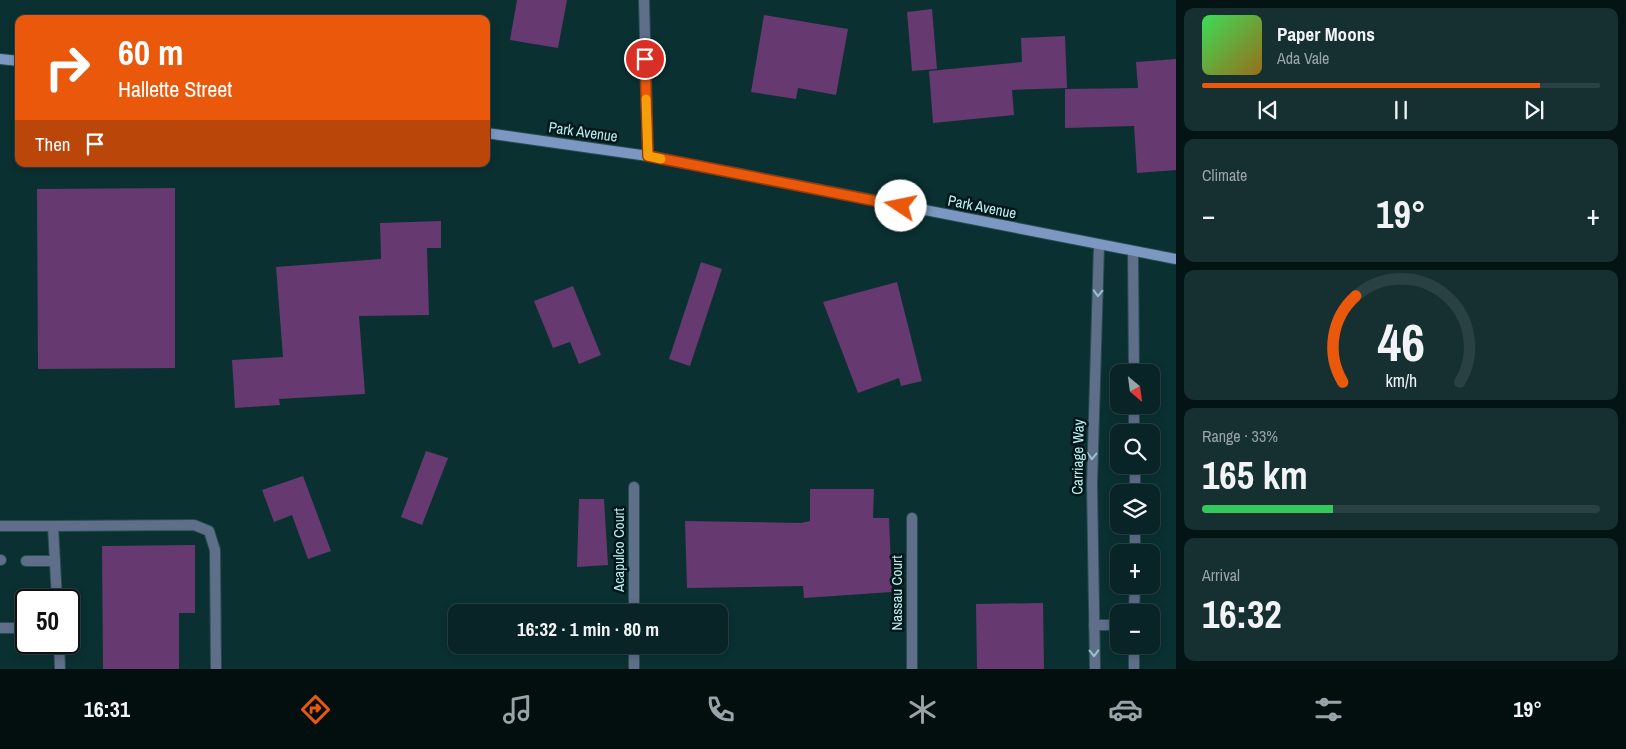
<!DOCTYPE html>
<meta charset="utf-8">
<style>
:root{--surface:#082426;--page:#163032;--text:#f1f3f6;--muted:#98a4a7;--line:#294143;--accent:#ea580c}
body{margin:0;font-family:"Archivo Narrow",sans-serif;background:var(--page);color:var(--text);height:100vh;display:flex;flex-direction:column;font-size:19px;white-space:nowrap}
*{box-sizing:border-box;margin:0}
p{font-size:16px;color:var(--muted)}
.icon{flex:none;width:28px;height:28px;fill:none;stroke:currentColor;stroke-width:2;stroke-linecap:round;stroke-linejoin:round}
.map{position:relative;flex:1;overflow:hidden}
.sheet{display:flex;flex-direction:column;gap:8px;padding:8px;background:#041415;width:450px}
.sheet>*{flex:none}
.hud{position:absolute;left:15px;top:15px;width:475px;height:152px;border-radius:10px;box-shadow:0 2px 8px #0003,0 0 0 1px var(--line);background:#ea580c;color:#fff;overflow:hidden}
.needle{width:32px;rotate:151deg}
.tools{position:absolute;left:1110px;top:364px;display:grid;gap:10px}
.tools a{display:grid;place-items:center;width:50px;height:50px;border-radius:10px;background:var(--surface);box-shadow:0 2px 8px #0003,0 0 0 1px var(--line);font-size:25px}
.speed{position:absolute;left:15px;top:589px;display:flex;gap:10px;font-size:25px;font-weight:700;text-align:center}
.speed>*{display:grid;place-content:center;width:65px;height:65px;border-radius:50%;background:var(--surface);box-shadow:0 2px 8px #0003,0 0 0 1px var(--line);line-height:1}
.speed .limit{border:2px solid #111;border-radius:8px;background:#fff;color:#111}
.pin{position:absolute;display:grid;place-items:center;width:42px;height:42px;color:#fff;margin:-21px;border:2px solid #fff;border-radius:50%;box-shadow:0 1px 5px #0007}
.me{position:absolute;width:55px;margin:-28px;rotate:281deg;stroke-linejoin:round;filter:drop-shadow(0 0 4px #0008)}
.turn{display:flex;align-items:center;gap:18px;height:105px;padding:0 20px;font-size:22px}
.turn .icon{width:65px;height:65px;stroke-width:2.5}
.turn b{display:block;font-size:35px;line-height:42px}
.then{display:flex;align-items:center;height:48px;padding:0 20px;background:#0003;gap:10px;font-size:19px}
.big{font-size:38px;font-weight:700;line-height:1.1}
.sheet .tile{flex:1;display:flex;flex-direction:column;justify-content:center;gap:8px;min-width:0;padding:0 18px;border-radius:10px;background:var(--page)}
.sheet .dial{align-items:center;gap:0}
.dial svg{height:130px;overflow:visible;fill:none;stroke:var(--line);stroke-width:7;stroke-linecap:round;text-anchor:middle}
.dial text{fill:var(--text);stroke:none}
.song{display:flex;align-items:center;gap:15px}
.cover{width:60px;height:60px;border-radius:8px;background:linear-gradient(135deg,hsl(130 70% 55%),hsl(40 70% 35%))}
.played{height:5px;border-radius:2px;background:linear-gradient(90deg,var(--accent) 85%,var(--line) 85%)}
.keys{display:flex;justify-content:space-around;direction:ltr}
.heat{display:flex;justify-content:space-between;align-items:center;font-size:28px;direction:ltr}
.charge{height:8px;border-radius:4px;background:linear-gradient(90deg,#34c759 33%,var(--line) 0)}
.trip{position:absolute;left:448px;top:604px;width:280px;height:50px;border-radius:10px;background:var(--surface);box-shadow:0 2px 8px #0003,0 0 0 1px var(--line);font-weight:700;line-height:50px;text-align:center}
.tab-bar{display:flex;height:80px;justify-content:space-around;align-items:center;background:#030e0f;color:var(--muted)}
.tab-bar .icon{width:35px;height:35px}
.tab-bar .active{color:var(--accent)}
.tab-bar b{font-size:22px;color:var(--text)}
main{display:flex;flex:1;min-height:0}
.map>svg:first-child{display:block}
</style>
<main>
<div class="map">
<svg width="1176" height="669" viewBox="0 0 1176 669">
<rect width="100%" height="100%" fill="#0a3032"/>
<g fill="#663970">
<polygon points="517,0 567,0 558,48 510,40"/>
<polygon points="932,9 937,69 912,71 907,12"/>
<polygon points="764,15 848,29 836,95 798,88 796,99 751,92"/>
<polygon points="1065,36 1067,88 1012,90 1014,115 933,123 929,71 1022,62 1021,38"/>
<polygon points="1176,59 1176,170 1137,173 1134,126 1065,128 1065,89 1138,88 1136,62"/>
<polygon points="175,188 175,368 38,369 37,189"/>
<polygon points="441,221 441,248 427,248 429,315 359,316 365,394 279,399 280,405 235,408 232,360 283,357 276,267 381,259 380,223"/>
<polygon points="701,262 722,269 690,366 669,359"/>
<polygon points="897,282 922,381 901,386 899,378 858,393 823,302"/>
<polygon points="573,286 601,355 579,364 570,342 553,348 534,301"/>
<polygon points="426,451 448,458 422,525 401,517"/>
<polygon points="303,476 331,551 308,559 292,515 274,522 262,490"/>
<polygon points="810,489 874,489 873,518 889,518 892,592 804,598 803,586 687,588 685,521 801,523 810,521"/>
<polygon points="579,499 604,499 608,565 577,567"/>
<polygon points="195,545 195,613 179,613 179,669 103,669 102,546"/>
<polygon points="1043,603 1044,669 977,669 976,604"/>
</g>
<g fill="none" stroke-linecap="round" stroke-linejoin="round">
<defs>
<g id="lane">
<polyline points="0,526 53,526 57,600"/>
<polyline points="53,526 194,525 209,531 215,550 216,669"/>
<polyline points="0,560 1,560"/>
<polyline points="26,561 55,561"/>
<polyline points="1094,625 1119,625"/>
<polyline points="0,628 26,628"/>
<polyline points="59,642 60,669"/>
</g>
<g id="street">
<polyline points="644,0 648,156"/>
<polyline points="1133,252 1134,372"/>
<polyline points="1134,405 1134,432"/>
<polyline points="1135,465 1135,492"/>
<polyline points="1135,552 1135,525"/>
<polyline points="634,612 634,487"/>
<polyline points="1134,612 1135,585"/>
<polyline points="634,669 634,645"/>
<polyline points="912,669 912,518"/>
<polyline points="1095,669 1092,484 1099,245"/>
<polyline points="1134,669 1134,645"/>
</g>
<g id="secondary">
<polyline points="0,59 19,61"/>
<polyline points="486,133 648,156 1176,259"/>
</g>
</defs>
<use href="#lane" stroke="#264e50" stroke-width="12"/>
<use href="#street" stroke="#264e50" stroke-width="12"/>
<use href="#secondary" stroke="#264e50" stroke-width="12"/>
<use href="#lane" stroke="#5f6f8a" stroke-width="10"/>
<use href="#street" stroke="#5f6f8a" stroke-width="10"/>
<use href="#secondary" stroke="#7c97c1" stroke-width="10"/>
</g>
<defs><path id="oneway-chevron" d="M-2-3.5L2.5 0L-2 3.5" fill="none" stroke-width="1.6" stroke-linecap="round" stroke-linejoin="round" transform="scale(1.25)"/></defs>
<g stroke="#9bc2cc">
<use href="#oneway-chevron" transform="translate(1098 293) rotate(92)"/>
<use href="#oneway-chevron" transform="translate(1092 456) rotate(92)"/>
<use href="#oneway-chevron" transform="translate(1094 653) rotate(89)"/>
</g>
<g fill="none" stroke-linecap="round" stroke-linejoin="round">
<defs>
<polyline id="route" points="645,59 648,156 901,206"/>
</defs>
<use href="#route" stroke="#983908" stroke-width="12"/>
<use href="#route" stroke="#ea580c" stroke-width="9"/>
<polyline stroke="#f59e0b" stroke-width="9" points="646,99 648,156 661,159"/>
</g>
<g text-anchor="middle" stroke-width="5" stroke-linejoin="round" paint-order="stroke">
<g font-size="15" fill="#bbeef0" stroke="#001618">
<text transform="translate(583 132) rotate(8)" y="5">Park Avenue</text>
<text transform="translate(982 207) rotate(11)" y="5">Park Avenue</text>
<text transform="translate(1078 457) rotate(-89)" y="5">Carriage Way</text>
<text transform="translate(619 550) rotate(-90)" y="5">Acapulco Court</text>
<text transform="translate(897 593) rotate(-90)" y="5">Nassau Court</text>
</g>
</g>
</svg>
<div class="tools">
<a><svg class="needle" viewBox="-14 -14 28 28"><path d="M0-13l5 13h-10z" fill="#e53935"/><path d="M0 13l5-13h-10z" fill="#98a4a7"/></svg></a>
<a><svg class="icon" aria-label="search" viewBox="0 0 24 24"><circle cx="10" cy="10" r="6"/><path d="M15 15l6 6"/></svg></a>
<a><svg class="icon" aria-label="layers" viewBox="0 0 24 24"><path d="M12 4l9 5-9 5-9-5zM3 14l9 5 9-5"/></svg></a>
<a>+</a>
<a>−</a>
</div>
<div class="speed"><div class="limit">50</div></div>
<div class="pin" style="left:645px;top:59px;background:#d93025"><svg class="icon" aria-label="arrive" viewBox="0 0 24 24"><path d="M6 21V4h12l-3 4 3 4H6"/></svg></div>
<svg class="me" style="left:901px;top:206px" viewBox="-20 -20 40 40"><circle r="19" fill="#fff"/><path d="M0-13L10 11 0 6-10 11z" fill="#ea580c"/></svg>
<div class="trip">16:32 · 1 min · 80 m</div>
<div class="hud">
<div class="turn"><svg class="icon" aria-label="right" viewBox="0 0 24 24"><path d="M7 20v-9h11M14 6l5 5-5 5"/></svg><div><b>60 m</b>Hallette Street</div></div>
<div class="then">Then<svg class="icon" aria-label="arrive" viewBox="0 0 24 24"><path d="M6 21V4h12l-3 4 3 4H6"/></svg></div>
</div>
</div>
<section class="sheet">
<div class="tile">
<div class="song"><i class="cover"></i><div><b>Paper Moons</b><p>Ada Vale</p></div></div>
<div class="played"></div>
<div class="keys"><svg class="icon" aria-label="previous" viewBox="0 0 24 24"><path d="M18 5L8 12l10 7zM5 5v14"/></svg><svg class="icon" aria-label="pause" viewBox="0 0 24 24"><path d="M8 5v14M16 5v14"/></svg><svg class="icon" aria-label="next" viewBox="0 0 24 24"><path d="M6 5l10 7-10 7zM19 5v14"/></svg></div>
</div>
<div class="tile"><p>Climate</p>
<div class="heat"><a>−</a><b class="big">19°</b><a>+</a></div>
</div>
<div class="tile dial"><svg viewBox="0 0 100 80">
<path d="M14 69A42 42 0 1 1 86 69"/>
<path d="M14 69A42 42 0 0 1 22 16" stroke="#ea580c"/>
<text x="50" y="56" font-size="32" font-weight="700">46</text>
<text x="50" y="72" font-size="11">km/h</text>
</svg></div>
<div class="tile"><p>Range · 33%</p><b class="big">165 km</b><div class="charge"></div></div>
<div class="tile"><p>Arrival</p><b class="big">16:32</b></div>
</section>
</main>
<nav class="tab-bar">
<b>16:31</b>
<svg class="icon active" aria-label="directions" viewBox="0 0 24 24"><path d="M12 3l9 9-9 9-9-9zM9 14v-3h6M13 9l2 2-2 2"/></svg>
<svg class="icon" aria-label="music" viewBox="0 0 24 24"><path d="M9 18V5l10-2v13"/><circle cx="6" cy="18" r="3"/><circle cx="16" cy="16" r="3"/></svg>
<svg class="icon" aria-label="phone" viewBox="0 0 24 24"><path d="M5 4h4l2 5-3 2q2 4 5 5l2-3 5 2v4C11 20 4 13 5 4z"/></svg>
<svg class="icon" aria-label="climate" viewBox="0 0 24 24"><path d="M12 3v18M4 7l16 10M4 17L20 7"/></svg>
<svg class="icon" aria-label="car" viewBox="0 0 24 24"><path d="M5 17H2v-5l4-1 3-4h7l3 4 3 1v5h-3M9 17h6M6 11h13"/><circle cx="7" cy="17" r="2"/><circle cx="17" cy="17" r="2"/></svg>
<svg class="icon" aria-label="filters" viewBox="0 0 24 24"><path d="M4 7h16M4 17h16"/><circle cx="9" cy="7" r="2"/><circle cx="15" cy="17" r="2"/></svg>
<b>19°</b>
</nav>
